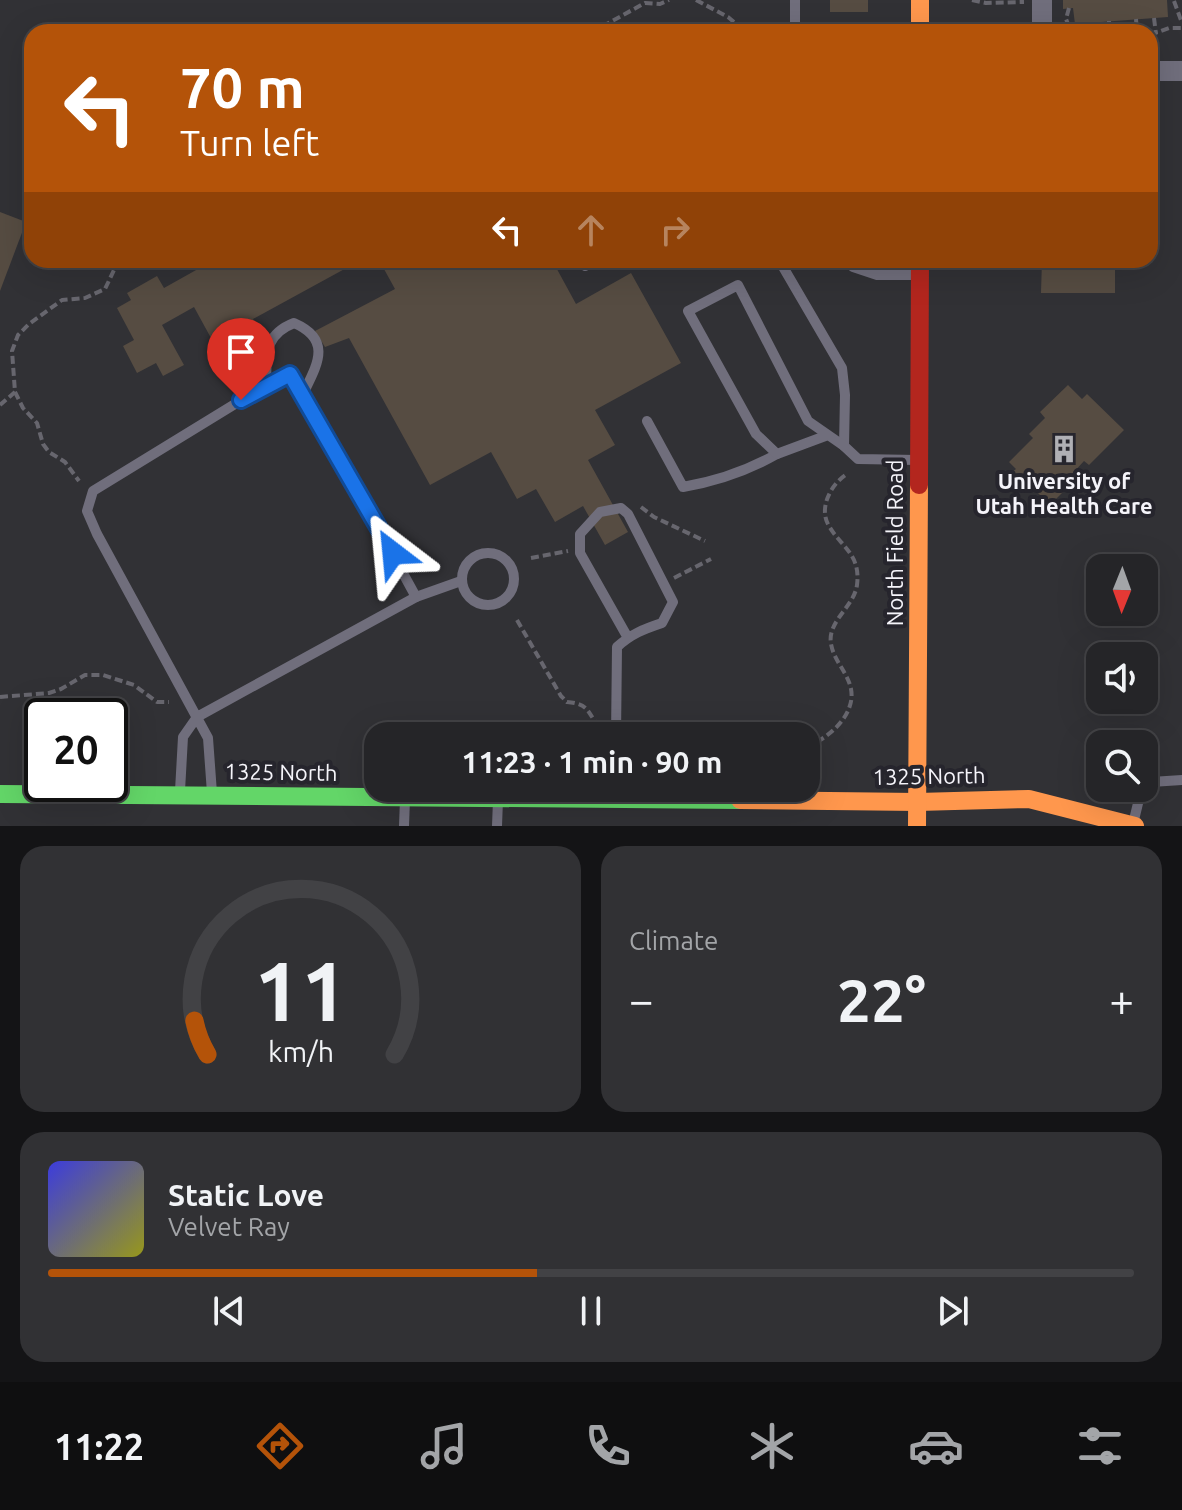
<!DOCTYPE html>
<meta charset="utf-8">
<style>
:root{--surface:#252528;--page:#313134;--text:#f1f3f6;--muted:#a3a5a8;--line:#424245;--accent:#b45309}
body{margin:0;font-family:Ubuntu,sans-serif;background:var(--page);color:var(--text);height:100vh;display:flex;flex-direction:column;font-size:30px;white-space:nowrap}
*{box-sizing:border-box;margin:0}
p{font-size:26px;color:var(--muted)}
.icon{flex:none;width:44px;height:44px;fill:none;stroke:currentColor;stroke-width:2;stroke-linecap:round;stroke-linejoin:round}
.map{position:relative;height:826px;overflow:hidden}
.panel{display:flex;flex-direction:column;gap:20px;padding:20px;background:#141416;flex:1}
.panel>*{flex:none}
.banner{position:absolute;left:24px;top:24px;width:1134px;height:244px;border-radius:24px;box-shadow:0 8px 32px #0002,0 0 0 2px var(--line);background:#b45309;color:#fff;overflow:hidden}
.needle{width:52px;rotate:181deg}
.controls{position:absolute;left:1086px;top:554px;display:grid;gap:16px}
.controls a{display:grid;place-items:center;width:72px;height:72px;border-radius:16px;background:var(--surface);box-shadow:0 8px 32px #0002,0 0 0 2px var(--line);font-size:40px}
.speed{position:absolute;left:24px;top:698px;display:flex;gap:16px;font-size:40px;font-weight:700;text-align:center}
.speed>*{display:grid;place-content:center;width:104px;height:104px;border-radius:50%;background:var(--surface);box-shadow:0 8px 32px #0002,0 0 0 2px var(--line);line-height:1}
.speed .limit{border:4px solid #111;border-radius:12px;background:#fff;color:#111}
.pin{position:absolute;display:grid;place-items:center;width:68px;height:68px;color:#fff;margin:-82px -34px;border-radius:50% 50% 50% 0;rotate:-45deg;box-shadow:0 0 8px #0007}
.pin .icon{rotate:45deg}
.me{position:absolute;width:88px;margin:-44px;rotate:331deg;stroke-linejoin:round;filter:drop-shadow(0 0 6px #0008)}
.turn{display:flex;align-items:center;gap:28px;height:168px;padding:0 24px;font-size:36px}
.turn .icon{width:104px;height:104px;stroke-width:2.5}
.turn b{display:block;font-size:56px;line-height:68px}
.lanes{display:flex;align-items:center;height:76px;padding:0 24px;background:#0003;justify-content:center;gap:40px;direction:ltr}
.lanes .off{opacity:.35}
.big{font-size:60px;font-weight:700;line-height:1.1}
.panel .tile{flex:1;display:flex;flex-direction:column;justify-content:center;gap:12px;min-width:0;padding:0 28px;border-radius:24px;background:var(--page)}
.panel .dial{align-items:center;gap:0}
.dial svg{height:208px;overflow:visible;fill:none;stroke:var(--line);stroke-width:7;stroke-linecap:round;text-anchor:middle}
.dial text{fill:var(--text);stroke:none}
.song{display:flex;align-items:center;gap:24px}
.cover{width:96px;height:96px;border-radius:12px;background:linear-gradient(135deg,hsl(240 70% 55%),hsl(60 70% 35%))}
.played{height:8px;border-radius:4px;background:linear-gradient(90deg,var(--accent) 45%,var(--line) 45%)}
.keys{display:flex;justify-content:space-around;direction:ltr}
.heat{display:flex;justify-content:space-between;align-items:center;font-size:44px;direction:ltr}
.panel .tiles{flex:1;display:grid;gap:20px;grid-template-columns:1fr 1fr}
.tile:last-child{grid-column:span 2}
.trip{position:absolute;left:364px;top:722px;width:456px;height:80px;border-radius:24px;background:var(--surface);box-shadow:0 8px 32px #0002,0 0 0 2px var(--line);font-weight:700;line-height:80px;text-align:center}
.menu{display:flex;height:128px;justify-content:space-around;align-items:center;background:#0f0f10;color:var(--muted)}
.menu .icon{width:56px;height:56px}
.menu .active{color:var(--accent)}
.menu b{font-size:36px;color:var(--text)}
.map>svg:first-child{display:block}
</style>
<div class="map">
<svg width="1182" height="826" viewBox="0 0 1182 826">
<rect width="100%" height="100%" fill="#313135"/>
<g fill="#564c42">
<rect x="830" y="0" width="38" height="12"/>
<polygon points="1063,0 1167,0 1168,17 1075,24 1073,8 1063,9"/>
<polygon points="0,212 26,222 0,291"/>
<polygon points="214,260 361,260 253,319 262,335 236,349 231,341 217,349 194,307 162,325 184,365 163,376 156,363 137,373 123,346 134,340 117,308 131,300 127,293 157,276 164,288"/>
<polygon points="379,260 431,260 435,268 451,260 552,260 576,304 631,273 681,363 595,410 615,445 588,460 628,532 605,545 583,506 555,522 536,489 517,499 491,452 430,485 349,338 325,347 315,331 395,289"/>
<polygon points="1042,260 1115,260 1115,293 1041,293"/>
<polygon points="1068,385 1082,399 1087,394 1124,430 1089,465 1084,461 1072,474 1077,478 1050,505 1024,479 1019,483 1010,474 1016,469 1009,462 1033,438 1029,434 1045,418 1040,412"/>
</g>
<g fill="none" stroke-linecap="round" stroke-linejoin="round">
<g stroke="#67666e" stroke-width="4" stroke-dasharray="8 4" stroke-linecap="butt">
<polyline points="696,0 728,17 746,32"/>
<polyline points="972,0 986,3 1024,2"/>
<polyline points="1174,1 1182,23"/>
<polyline points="1069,8 1066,19 1071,32"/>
<polyline points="1154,18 1156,34"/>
<polyline points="1136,19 1137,32"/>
<polyline points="1109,21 1109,32"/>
<polyline points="1091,23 1091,32"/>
<polyline points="592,32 645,3 660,4 669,0"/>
<polyline points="1150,35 1169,28 1182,28"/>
<polyline points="227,369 221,358 255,342"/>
<polyline points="15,392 23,408 37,423 43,444 49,452 65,462 79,481"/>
<polyline points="0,405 15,392 12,351 18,335 29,324 62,300 85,298 105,289 115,268 124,260"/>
<polyline points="641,507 654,517 705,541"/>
<polyline points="531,558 568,551"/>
<polyline points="674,578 711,559"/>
<path d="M517 620 561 696 567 702C593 704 586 716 603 729"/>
<polyline points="0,697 49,693 61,689 85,675 103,675 134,685 157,702 169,702"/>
<path d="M630 735C647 736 665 734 682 732 709 728 733 717 756 736"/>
<path d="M806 747C828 739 856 715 851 689 848 673 834 661 831 644 827 621 854 607 857 585 861 554 841 547 829 526 818 508 831 484 847 474"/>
</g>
<g stroke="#706e7c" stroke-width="10">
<polyline points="795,32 795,0"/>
<polyline points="779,260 842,368 845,395 844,446 858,459 917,460"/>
<polyline points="850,260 853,267 877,275 918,275"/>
<polyline points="585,266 597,260"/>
<path d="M266 385C267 356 263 335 294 323 333 340 317 365 303 394"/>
<path d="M647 421 683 487C718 481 747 471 777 454"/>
<polyline points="828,435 777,454 756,434 688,311 738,285 808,421 844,446"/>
<circle cx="488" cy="579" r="26"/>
<polyline points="416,597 461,581"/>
<path d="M616 736 617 647C631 634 644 629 662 623L673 602 628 514 621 508 600 512 580 534V553L628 638"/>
<polyline points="180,791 183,737 197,717 416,597 315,413 290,374 266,385 93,491 87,511 97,534 208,738 212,793"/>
<polyline points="1133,824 1140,795 1151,782 1182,780"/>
<polyline points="404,826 405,799"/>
<polyline points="497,826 498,800"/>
</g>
<g stroke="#706e7c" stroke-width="20">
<polyline points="1042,32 1042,0"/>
<polyline points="1150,71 1182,71"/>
</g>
<polyline stroke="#63d668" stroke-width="18" points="0,794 740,800"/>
<g stroke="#ff974d" stroke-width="18">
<polyline points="920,0 920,32"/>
<polyline points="740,800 918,802 1029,799 1135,826"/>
<polyline points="917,826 919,485"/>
</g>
<polyline stroke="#b3261e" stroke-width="18" points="919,485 920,260"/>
</g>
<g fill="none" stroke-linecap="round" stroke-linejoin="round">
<defs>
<polyline id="route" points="241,400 290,374 393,553"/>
</defs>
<use href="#route" stroke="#114b97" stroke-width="20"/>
<use href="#route" stroke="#1a73e8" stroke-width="14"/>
</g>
<defs>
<symbol id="building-bare" viewBox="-9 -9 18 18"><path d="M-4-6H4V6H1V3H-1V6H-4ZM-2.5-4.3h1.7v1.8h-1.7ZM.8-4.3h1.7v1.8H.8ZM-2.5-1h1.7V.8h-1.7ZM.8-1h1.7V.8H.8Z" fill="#b0b0b5" stroke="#26252d" stroke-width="2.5" paint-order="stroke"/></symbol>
</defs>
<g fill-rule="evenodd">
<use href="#building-bare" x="1044" y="429" width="40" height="40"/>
</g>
<g text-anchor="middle" stroke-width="8" stroke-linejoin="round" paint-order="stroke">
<g font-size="22" font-weight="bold" fill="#f5f4fa" stroke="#26252d">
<text x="1064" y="489">University of<tspan x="1064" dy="25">Utah Health Care</tspan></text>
</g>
<g font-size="22" fill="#f5f4fa" stroke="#26252d">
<text transform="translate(895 543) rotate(-90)" y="8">North Field Road</text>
<text transform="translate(281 772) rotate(1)" y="8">1325 North</text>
<text transform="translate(929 776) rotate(-1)" y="8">1325 North</text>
</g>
</g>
</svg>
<div class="controls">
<a><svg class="needle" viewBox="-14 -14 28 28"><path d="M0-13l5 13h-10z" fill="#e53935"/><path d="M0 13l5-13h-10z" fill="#a3a5a8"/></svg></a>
<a><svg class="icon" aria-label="sound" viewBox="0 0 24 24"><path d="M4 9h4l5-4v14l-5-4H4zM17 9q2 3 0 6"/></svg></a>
<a><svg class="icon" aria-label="search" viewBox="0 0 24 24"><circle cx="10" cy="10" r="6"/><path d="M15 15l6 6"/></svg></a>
</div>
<div class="speed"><div class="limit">20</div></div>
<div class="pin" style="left:241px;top:400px;background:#d93025"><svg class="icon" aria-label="arrive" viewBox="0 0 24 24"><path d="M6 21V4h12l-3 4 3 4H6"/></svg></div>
<svg class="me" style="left:393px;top:553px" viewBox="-20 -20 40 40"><path d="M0-17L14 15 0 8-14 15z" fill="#1a73e8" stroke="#fff" stroke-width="4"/></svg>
<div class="trip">11:23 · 1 min · 90 m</div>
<div class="banner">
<div class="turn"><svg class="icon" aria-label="left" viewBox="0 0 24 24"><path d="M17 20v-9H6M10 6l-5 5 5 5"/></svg><div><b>70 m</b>Turn left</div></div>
<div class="lanes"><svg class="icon" aria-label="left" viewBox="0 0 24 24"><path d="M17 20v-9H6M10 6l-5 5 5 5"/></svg><svg class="icon off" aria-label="ahead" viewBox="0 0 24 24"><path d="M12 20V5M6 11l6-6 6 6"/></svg><svg class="icon off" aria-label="right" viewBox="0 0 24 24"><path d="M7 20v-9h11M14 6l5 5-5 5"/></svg></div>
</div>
</div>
<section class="panel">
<div class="tiles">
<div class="tile dial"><svg viewBox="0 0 100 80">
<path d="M14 69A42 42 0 1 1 86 69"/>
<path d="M14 69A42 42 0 0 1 9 56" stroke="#b45309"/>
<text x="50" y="56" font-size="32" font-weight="700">11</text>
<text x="50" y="72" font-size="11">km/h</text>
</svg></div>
<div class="tile"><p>Climate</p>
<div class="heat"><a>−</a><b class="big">22°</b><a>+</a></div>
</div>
<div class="tile">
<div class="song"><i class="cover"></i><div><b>Static Love</b><p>Velvet Ray</p></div></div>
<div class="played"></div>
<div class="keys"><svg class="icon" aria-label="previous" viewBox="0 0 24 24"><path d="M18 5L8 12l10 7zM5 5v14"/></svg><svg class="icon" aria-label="pause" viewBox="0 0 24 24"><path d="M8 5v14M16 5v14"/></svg><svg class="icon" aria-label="next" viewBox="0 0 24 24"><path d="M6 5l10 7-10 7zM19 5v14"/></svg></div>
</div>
</div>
</section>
<nav class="menu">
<b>11:22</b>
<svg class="icon active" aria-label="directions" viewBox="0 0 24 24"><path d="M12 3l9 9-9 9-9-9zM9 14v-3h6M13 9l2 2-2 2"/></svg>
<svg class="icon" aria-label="music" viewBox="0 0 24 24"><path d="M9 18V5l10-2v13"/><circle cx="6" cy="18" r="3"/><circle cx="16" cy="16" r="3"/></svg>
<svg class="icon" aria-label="phone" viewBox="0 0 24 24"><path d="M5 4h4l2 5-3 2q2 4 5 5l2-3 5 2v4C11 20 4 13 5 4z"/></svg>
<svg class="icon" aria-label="climate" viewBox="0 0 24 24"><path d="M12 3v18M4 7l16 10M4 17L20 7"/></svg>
<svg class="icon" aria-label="car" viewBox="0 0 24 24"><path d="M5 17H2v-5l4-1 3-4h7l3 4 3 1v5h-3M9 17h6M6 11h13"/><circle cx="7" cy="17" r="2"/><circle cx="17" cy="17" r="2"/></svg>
<svg class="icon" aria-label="filters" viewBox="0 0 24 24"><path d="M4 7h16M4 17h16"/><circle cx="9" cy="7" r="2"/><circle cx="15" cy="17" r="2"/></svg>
</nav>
